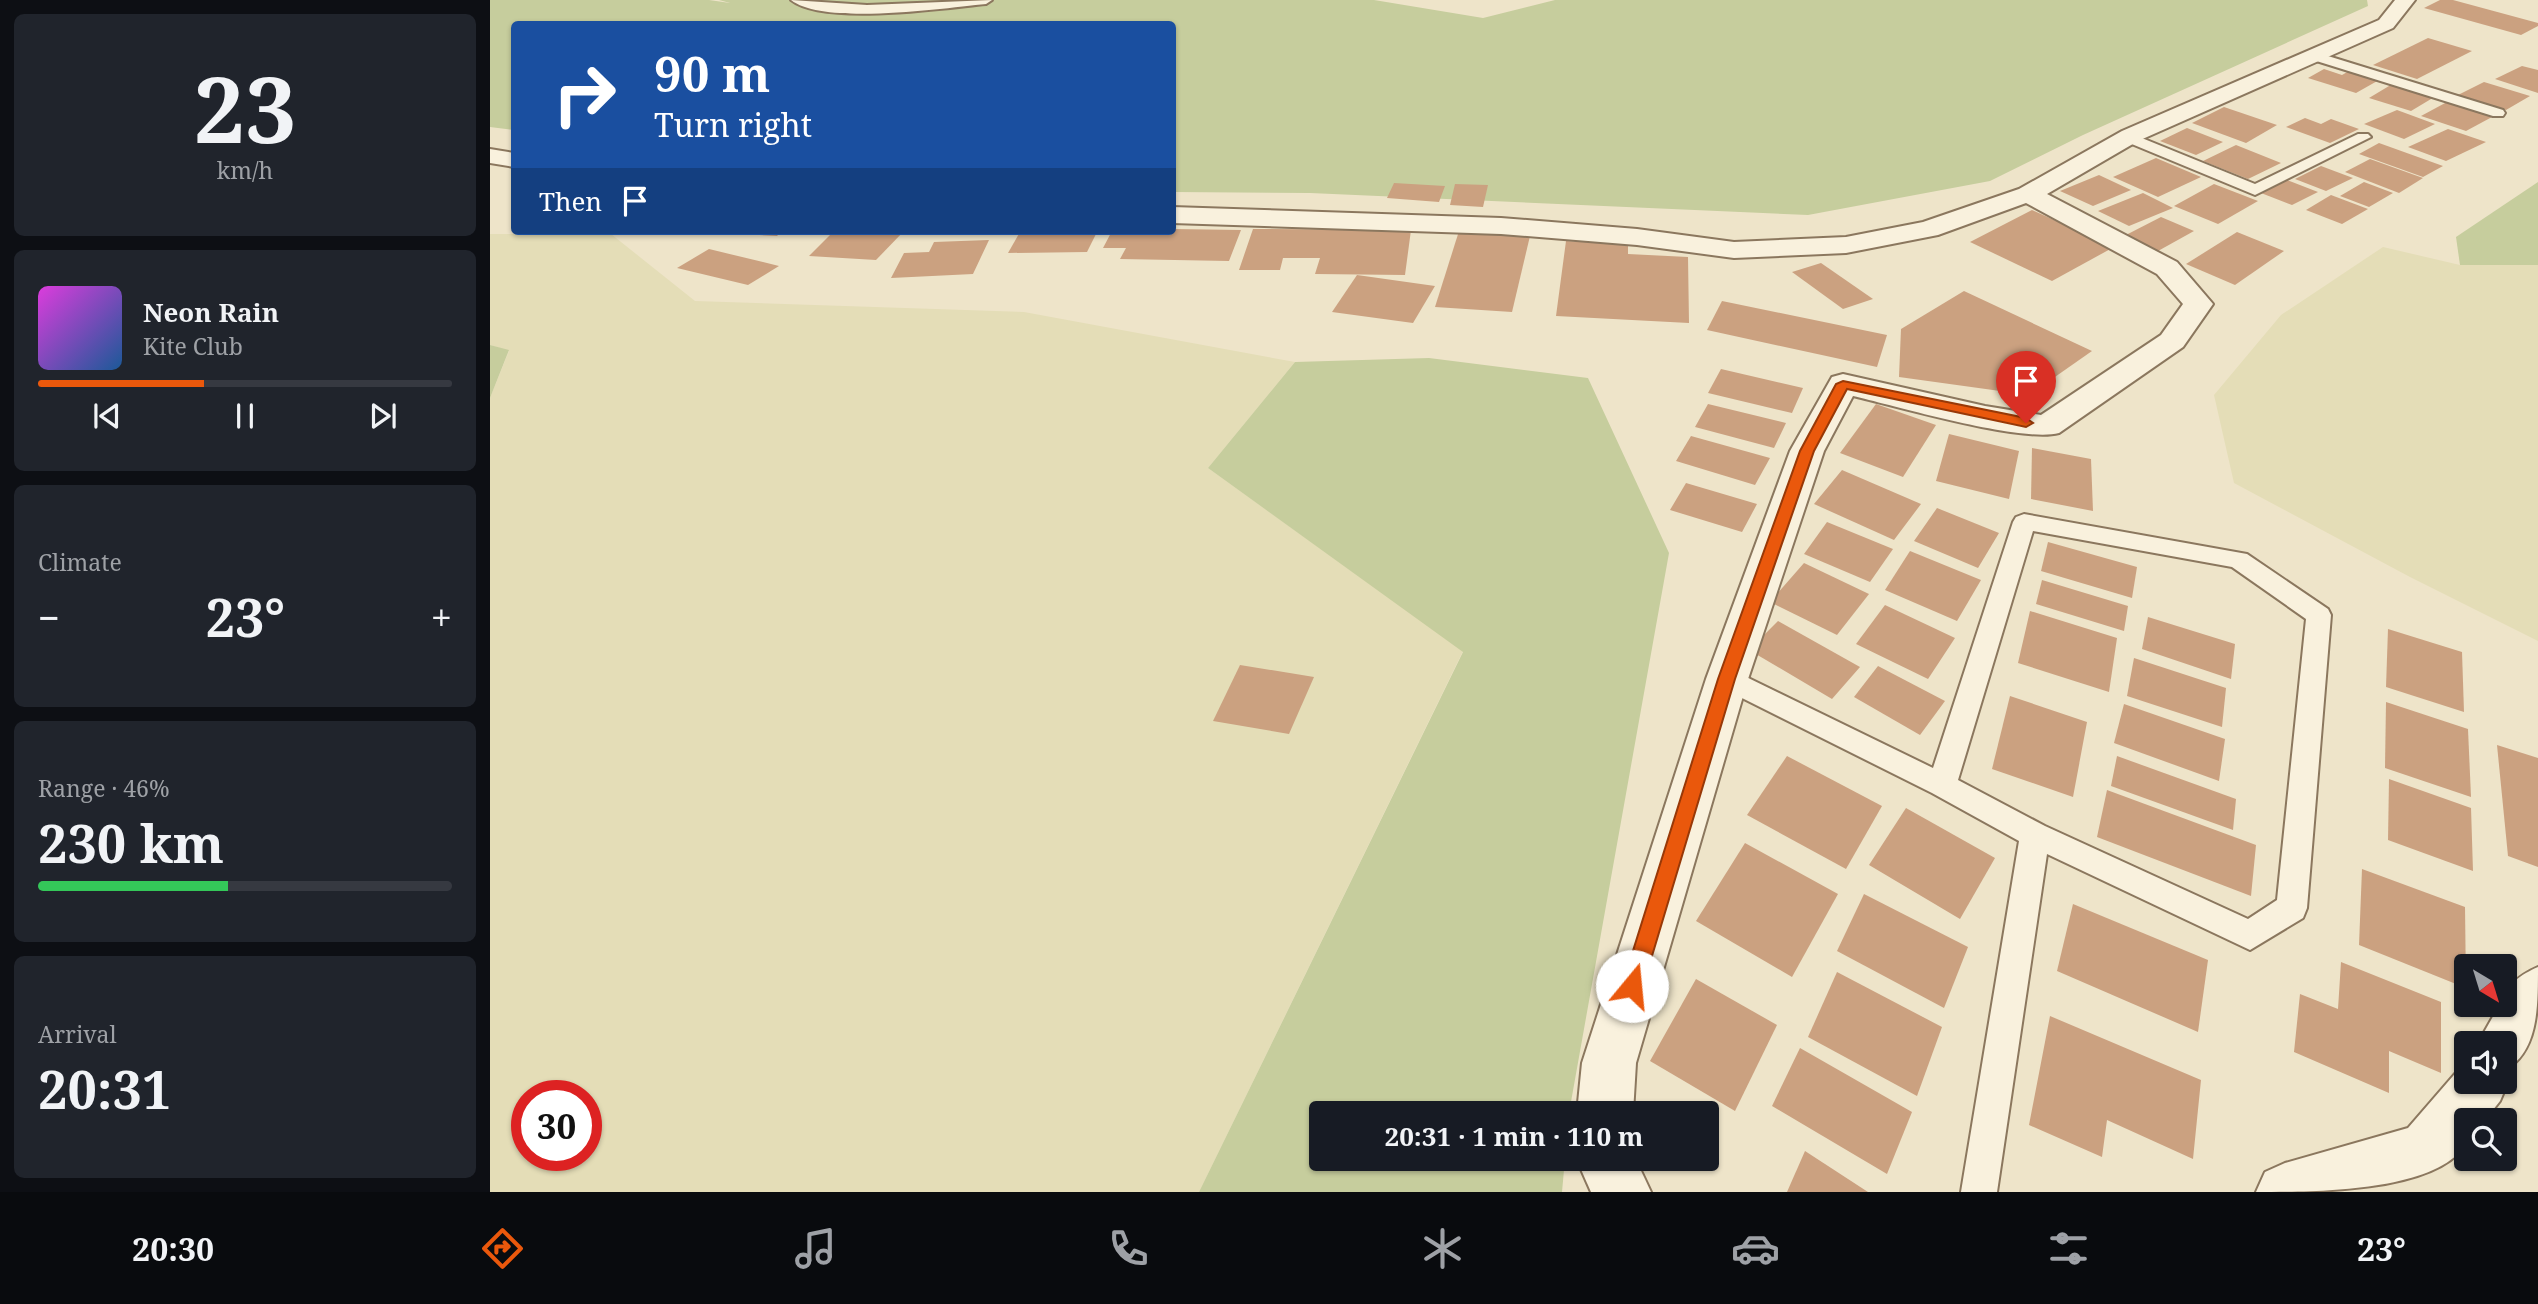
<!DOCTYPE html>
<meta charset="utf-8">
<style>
:root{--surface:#171b24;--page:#20242c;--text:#f1f3f6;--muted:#9ea1a6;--line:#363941;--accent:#ea580c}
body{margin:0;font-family:"Noto Serif",serif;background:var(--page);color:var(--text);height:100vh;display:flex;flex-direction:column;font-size:26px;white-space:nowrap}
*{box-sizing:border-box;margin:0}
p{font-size:23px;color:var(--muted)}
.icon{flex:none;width:38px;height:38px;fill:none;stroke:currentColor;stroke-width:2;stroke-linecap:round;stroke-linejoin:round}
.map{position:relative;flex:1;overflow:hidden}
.panel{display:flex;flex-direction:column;gap:14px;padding:14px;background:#0d0f14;width:490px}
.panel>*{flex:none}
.guide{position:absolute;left:21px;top:21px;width:665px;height:214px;border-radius:7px;box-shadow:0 2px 5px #0004;background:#1a4fa0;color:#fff;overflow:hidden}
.needle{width:46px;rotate:142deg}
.buttons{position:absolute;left:1964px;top:954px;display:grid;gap:14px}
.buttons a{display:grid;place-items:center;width:63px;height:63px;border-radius:7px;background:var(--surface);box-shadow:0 2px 5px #0004;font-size:35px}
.speed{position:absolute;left:21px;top:1080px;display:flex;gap:14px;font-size:35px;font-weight:700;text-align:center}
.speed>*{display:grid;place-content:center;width:91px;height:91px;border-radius:50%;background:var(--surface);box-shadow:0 2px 5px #0004;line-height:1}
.speed .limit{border:10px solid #d22;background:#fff;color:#111}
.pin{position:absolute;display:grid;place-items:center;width:60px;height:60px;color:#fff;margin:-72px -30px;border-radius:50% 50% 50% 0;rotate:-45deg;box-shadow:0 0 7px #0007}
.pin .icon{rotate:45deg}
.me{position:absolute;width:77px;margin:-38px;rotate:17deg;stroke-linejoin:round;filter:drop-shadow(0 0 5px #0008)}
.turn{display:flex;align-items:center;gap:24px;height:147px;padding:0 28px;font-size:32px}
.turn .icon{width:91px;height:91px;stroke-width:2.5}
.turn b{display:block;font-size:49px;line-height:60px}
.then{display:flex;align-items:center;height:66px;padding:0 28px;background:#0003;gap:14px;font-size:26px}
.big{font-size:52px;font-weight:700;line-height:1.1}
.panel .tile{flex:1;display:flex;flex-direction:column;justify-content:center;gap:10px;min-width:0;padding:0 24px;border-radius:10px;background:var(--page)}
.panel .dial{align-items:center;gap:0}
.dial b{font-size:91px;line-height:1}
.song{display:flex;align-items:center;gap:21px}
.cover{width:84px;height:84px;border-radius:10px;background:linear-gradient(135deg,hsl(300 70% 55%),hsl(210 70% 35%))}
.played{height:7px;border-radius:4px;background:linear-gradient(90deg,var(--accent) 40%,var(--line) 40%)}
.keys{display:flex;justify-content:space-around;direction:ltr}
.heat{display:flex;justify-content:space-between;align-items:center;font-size:38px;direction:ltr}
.charge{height:10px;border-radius:5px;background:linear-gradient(90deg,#34c759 46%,var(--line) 0)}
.trip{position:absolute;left:819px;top:1101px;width:410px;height:70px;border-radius:7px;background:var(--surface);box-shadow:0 2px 5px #0004;font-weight:700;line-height:70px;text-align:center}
.dock{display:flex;height:112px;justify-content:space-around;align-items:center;background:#090b0e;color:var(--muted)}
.dock .icon{width:49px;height:49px}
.dock .active{color:var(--accent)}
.dock b{font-size:32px;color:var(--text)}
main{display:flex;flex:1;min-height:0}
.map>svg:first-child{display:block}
</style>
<main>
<section class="panel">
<div class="tile dial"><b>23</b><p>km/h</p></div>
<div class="tile">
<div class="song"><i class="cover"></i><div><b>Neon Rain</b><p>Kite Club</p></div></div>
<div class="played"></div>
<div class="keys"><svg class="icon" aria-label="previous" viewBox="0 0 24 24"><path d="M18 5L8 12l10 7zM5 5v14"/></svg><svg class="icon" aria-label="pause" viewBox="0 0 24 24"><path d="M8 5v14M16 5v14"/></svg><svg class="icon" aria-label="next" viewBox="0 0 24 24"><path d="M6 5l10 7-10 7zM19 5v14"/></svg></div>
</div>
<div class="tile"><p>Climate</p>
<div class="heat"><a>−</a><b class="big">23°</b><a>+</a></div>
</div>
<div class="tile"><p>Range · 46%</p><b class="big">230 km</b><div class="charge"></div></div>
<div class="tile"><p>Arrival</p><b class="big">20:31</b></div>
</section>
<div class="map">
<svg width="2048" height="1192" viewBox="0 0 2048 1192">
<rect width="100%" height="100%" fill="#eee4c9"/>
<g fill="#e4ddb7" fill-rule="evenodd">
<path d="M0 234H121L205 301 534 312 805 362 718 468 973 651 709 1192H0V398L19 351 0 345ZM37 1096H96V1155H37Z"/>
<polygon points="1893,247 1970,265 2048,265 2048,641 1920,577 1744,483 1724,395 1791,315"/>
</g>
<g fill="#c6cd9d">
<polygon points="0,0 219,0 240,3 229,0 884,0 993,18 1065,0 1877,0 1878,6 1593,135 1500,181 1318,215 820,193 683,192 682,24 24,24 24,130 0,127"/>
<polygon points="2048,182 2048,265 1970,265 1966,237"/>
<polygon points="0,345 19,350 0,398"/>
<polygon points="939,358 1098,378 1179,553 1079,1113 831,1113 831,1158 1075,1159 1072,1192 709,1192 973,652 718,468 805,362"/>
</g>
<g fill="#cba180">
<polygon points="1950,0 1963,0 2048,23 2048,26 2031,35 1934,8"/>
<polygon points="1938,38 1982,51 1927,79 1883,65"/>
<polygon points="2032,66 2048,70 2048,93 2005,79"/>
<polygon points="1834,69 1852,75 1859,71 1889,80 1866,93 1818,78"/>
<polygon points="1994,82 2040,96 2016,110 1968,95"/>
<polygon points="1904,83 1946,96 1921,111 1879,98"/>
<polygon points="1957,102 2002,117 1976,131 1931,116"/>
<polygon points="1734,107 1787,125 1756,143 1702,123"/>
<polygon points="1907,110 1945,124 1914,139 1874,124"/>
<polygon points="1815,118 1831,124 1841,119 1869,129 1840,143 1796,127"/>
<polygon points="1697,128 1733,142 1706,155 1670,141"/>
<polygon points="1958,129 1996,142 1956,161 1918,147"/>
<polygon points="1889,143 1953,166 1933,177 1869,154"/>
<polygon points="1746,145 1791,163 1758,179 1713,161"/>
<polygon points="1666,158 1711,177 1668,197 1623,177"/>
<polygon points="1880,159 1933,178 1909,193 1855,172"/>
<polygon points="1831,166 1863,178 1836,191 1805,179"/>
<polygon points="1609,175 1641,190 1603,206 1570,191"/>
<polygon points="1797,180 1828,192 1802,205 1771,193"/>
<polygon points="1874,182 1903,193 1879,207 1850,196"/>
<polygon points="904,183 955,186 949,202 897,198"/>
<polygon points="965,184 998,185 993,207 960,205"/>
<polygon points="1724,184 1768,201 1728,224 1684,206"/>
<polygon points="1653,193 1683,208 1639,226 1608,211"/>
<polygon points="1841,195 1878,209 1852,224 1816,210"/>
<polygon points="1542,210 1624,247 1562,281 1480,242"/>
<polygon points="1671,217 1704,231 1668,251 1634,236"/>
<polygon points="682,229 751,230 739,261 630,259 636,248 613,248 622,231"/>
<polygon points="763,229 921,230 915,275 825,274 830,258 793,258 790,270 749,270"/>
<polygon points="253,231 292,231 287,236 249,234"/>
<polygon points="344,231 414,231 386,260 319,256"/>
<polygon points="969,231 1040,236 1022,312 945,307"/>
<polygon points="530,232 607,232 597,252 518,253"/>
<polygon points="1747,232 1794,251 1745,285 1696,264"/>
<polygon points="499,240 483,274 401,278 414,253 439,252 444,242"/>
<polygon points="1076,241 1138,244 1138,254 1198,257 1199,323 1066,316"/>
<polygon points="219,249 289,266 258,285 187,268"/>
<polygon points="1331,263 1383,299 1353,309 1302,272"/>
<polygon points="867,275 945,286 923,323 842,312"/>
<polygon points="1474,291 1602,351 1539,395 1409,377 1411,329"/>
<polygon points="1232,301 1397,335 1387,367 1217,330"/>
<polygon points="1231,369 1313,388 1302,413 1218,393"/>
<polygon points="1218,404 1296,423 1284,448 1205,427"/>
<polygon points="1386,404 1446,425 1413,477 1350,453"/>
<polygon points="1459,434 1529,451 1519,499 1446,481"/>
<polygon points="1201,436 1280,458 1265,485 1186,461"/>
<polygon points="1542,448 1601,459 1603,511 1541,499"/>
<polygon points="1352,470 1431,504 1404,540 1324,504"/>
<polygon points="1196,483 1267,504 1252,532 1180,510"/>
<polygon points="1447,508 1509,533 1488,568 1424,541"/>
<polygon points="1337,522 1403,549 1380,582 1314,554"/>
<polygon points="1558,542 1647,567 1642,598 1551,571"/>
<polygon points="1420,551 1491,580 1467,621 1395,590"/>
<polygon points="1314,563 1379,594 1347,635 1280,602"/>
<polygon points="1552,580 1638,606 1634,631 1546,604"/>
<polygon points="1395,605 1465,638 1438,679 1366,644"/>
<polygon points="1540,611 1627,638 1619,692 1528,663"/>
<polygon points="1658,617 1745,644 1741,679 1652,649"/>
<polygon points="1288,621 1370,667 1342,699 1259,650"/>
<polygon points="1898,629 1972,652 1974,712 1896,687"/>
<polygon points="1644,658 1736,688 1732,727 1637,696"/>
<polygon points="750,665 824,677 799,734 723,721"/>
<polygon points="1388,666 1455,701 1430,735 1364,697"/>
<polygon points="1520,696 1597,722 1583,797 1502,769"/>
<polygon points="1896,702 1978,729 1981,797 1895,768"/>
<polygon points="1634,704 1735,739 1729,781 1624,743"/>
<polygon points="2007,745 2048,758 2048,867 2018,856"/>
<polygon points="1297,756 1392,806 1356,869 1257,815"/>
<polygon points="1627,756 1746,799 1743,830 1621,786"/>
<polygon points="1899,779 1981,808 1983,871 1898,840"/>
<polygon points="1617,790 1766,845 1761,896 1607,837"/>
<polygon points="1416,808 1505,858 1470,919 1379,865"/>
<polygon points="1255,843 1348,894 1302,977 1206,921"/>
<polygon points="1872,869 1975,907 1976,988 1869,945"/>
<polygon points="1374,894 1478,947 1454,1008 1347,951"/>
<polygon points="1583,904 1718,960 1708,1032 1567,971"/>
<polygon points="1851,962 1951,1002 1951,1073 1899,1051 1899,1093 1804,1052 1810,994 1848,1009"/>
<polygon points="1347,972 1452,1027 1427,1096 1318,1037"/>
<polygon points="1206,979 1287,1025 1245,1111 1160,1061"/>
<polygon points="1560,1016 1711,1080 1703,1159 1617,1120 1612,1157 1539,1125"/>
<polygon points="1310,1048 1422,1112 1397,1174 1282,1106"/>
<polygon points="1315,1151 1378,1192 1297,1192"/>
</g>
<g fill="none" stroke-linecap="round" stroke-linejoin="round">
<defs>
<g id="service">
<path d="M301 0 377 5 502 0 496 4C454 8 334 26 301 0Z"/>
<polygon points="1825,52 2013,110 2015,113 2013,116 2003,116 1820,59 1818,56"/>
<polygon points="1637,132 1765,184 1868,134 1878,134 1881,137 1765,195 1632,140 1629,137"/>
<path d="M1534 514 1757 554 1838 609 1841 615 1817 908 1813 918 1760 950 1557 854 1507 1192H1471L1529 841 1442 793 1228 686 1224 679 1228 672 1237 669 1246 672 1443 768 1523 522 1526 517ZM1543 531 1742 567 1816 619 1787 900 1758 919 1555 826 1468 780Z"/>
</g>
<g id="minor">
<path d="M1905 0H1925L1903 28 1648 141 1557 194 1687 262 1723 304 1693 347 1569 433C1532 443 1406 406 1363 396L1334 451 1258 679 1146 1063 1143 1113H1087L1092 1063 1216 679 1300 451 1342 377 1353 374 1495 406 1551 415 1671 335 1693 304 1667 274 1536 203 1448 235 1356 253 1244 258 1147 245 1011 234 682 223V207L1011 218 1147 229 1244 242 1356 237 1433 222 1529 189 1632 131 1889 20Z"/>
<polygon points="0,149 24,153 24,167 0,163"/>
<path d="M2048 967C2048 1009 2048 1052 2014 1071V1043H1988L2010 1004H2014C2014 985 2032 974 2048 967Z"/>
<path d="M1976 1061V1082H2014V1073L2018 1082 2010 1101 1995 1120H1976C1976 1128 1978 1140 1974 1147 1941 1192 1825 1192 1766 1192L1775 1172 1795 1163 1918 1128Z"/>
<polygon points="1086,1158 1145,1158 1161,1192 1101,1192"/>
</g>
</defs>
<use href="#service" stroke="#8b775e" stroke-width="4"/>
<use href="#minor" stroke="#8b775e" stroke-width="4"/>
<use href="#service" fill="#f9f1dd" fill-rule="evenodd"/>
<use href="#minor" fill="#f9f1dd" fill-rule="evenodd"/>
</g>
<polygon fill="#ea580c" stroke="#983908" stroke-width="2" points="1353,381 1536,418 1543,423 1536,427 1357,389 1324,451 1245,679 1153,986 1150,994 1142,997 1135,994 1132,986 1228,679 1310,451 1346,384"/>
</svg>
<div class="buttons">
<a><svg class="needle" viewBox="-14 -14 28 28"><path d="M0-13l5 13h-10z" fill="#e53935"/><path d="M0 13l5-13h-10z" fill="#9ea1a6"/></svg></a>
<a><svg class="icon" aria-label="sound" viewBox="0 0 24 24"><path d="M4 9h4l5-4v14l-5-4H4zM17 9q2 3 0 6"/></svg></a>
<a><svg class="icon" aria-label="search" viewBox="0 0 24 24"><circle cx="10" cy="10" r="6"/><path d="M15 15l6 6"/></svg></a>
</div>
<div class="speed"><div class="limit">30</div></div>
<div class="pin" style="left:1536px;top:423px;background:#d93025"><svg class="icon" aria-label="arrive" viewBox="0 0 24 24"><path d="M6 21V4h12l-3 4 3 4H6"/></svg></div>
<svg class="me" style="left:1142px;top:986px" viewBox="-20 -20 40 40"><circle r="19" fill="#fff"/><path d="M0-13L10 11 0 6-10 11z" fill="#ea580c"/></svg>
<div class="trip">20:31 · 1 min · 110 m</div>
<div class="guide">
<div class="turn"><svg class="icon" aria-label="right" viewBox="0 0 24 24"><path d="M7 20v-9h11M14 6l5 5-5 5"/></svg><div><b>90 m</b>Turn right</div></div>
<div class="then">Then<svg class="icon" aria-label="arrive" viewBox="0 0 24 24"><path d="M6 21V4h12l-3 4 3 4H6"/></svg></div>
</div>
</div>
</main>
<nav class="dock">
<b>20:30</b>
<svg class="icon active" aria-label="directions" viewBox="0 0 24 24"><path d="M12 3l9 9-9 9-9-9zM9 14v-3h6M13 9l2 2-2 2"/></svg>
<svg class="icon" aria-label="music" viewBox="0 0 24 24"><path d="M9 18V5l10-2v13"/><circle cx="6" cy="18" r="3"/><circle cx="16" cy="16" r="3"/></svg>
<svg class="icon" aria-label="phone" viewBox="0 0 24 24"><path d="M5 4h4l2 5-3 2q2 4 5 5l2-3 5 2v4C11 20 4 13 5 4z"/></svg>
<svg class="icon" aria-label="climate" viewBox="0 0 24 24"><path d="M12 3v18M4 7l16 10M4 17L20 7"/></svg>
<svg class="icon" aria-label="car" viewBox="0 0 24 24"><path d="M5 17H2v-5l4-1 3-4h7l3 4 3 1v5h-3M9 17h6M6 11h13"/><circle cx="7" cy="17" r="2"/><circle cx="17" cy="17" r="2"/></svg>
<svg class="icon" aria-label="filters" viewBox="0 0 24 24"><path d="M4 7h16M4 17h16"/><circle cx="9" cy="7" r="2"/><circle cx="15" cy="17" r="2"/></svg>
<b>23°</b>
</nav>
